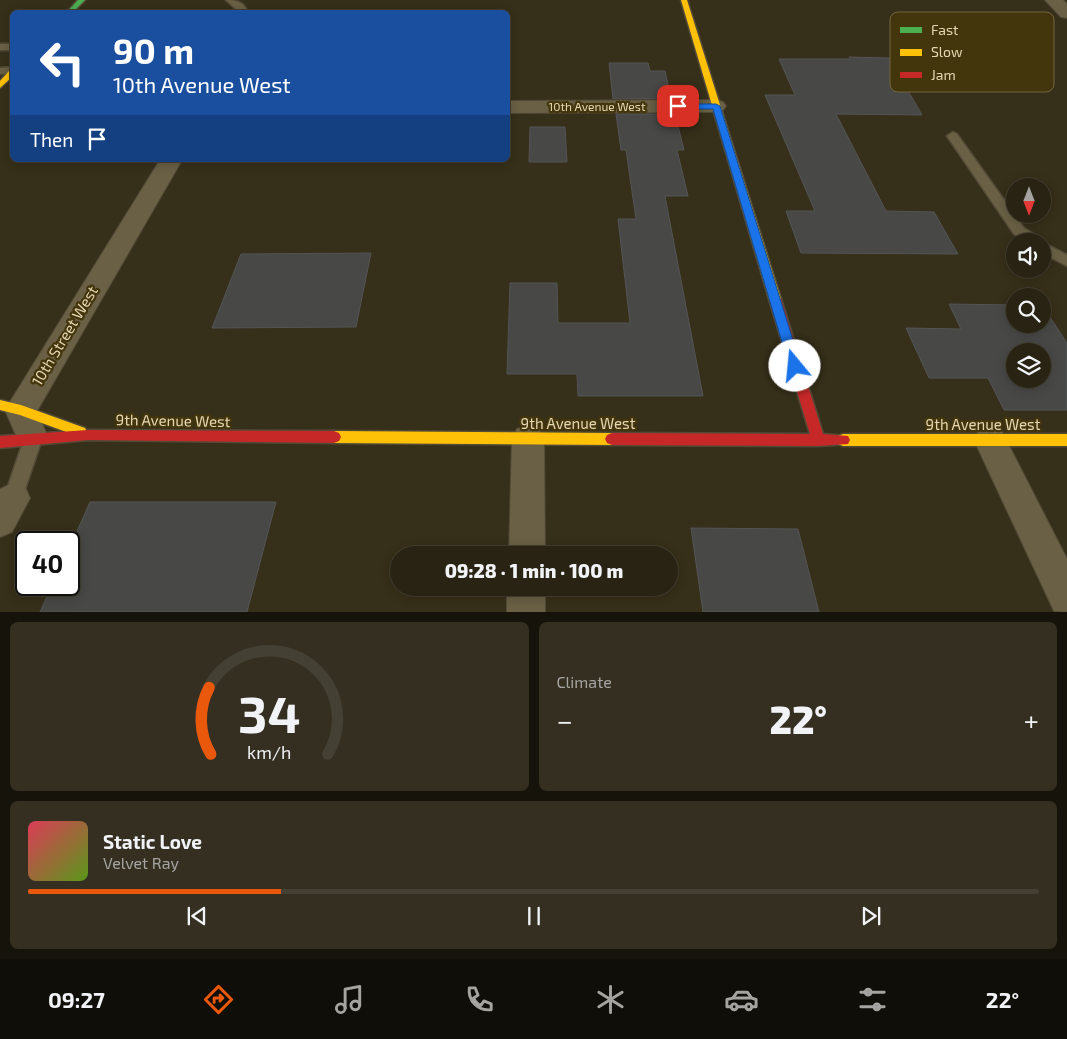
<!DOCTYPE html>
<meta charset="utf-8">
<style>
:root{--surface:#282313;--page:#342f21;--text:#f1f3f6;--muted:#a5a4a0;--line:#444033;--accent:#ea580c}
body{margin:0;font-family:"Exo 2",sans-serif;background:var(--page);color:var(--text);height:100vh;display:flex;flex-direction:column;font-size:19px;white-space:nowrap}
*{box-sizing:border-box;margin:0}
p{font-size:16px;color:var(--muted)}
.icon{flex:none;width:28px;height:28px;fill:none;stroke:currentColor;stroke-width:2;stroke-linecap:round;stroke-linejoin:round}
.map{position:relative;height:612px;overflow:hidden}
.sheet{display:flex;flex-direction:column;gap:10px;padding:10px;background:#16130a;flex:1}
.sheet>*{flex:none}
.hud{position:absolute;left:10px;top:10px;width:500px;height:152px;border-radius:8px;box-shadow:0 2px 12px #0003,0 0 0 1px var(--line);background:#1a4fa0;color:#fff;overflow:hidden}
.needle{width:32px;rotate:180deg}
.buttons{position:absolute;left:1006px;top:178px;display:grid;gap:10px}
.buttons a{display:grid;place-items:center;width:45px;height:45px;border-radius:50%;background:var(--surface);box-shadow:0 2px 12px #0003,0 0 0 1px var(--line);font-size:25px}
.speed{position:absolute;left:15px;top:531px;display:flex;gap:10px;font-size:25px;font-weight:700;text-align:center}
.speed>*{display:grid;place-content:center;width:65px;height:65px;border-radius:50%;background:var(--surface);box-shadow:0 2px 12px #0003,0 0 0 1px var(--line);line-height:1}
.speed .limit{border:2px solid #111;border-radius:8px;background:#fff;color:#111}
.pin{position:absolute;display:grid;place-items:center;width:42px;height:42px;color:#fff;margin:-21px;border-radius:10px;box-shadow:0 2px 8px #0006}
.me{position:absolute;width:55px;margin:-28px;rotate:343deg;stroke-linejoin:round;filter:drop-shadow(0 0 4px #0008)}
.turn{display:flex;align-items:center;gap:18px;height:105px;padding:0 20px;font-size:22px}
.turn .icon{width:65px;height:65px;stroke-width:2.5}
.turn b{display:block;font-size:35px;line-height:42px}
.then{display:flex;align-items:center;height:48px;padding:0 20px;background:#0003;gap:10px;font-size:19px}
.big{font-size:38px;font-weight:800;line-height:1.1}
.sheet .widget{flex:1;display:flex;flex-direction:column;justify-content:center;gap:8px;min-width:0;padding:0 18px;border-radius:8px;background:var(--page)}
.sheet .dial{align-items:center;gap:0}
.dial svg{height:130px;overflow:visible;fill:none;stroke:var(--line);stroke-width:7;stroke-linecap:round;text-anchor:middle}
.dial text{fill:var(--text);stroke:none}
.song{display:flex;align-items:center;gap:15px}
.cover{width:60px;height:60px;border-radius:8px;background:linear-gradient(135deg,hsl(350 70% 55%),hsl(90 70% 35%))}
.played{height:5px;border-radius:2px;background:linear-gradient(90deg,var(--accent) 25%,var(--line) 25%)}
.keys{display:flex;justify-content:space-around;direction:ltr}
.heat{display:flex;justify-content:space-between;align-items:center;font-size:28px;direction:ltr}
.sheet .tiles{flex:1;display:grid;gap:10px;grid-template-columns:1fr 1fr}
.widget:last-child{grid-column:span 2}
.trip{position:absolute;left:390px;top:546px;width:288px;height:50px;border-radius:25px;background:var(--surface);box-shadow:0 2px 12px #0003,0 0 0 1px var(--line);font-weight:800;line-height:50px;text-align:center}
.dock{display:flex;height:80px;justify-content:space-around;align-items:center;background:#100e08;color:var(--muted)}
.dock .icon{width:35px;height:35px}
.dock .selected{color:var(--accent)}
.dock b{font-size:22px;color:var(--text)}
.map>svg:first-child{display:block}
</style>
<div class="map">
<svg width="1067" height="612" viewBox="0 0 1067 612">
<rect width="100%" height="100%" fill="#362f19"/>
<g fill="#484847" stroke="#535456" fill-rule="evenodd">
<polygon points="849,57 889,58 922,115 836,114 886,211 934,212 958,254 801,253 786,211 815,211 765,95 795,95 779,59 850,59"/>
<polygon points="609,63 648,63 650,71 665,71 671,98 613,99"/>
<polygon points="616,114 675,114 684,150 677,150 688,196 665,196 703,396 578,396 577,374 507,374 510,283 557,283 558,323 630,323 618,219 636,219 626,150 621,150"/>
<polygon points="530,127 565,127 567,162 529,162"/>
<polygon points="371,253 356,327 212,328 241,254"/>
<path d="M949 304 1015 305V324H1042V305L1067 343V410H1004L988 378H929L906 328 961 329ZM1015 351H1042V379H1015Z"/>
<polygon points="90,502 276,502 247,612 40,612 52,585 69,585 69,549"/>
<polygon points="691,528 798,529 819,612 703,612"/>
</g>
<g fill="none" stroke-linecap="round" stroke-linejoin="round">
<defs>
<g id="lane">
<path d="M226 0C235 0 245 2 247 12H238L237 10Z"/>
<rect x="0" y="44" width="12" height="6"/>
<polygon points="12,67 12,73 0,74 0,68"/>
<polygon points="953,132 957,134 1024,228 1040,238 1042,241 1025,241 1014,234 947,136"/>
<polygon points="1042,242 1067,255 1067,266 1042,253"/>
<polygon points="33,432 39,434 42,439 22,498 20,504 13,506 6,504 4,498 24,439 27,434"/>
</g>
<g id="street">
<polygon points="1045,0 1063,0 1067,4 1067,18 1061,17"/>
<polygon points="716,100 723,102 726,106 723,110 716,112 508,113 508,101"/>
<polygon points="160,160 182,160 37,411 46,433 41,442 30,446 19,442 5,410"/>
<polygon points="528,425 539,429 544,439 545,555 509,555 512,439 517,429"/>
<polygon points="990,426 1001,430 1067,559 1067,612 1054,611 974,440 979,430"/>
<polygon points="13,483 25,487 30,498 12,532 0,537 0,489"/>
<rect x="507" y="588" width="38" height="24"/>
</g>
<polygon id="fast" points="78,0 85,0 73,12 67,12"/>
<g id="slow">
<polygon points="681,0 687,0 781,299 779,302 771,302 769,299"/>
<polygon points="9,71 12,71 12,77 0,88 0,81"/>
<polygon points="0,400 21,405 85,428 87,432 85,436 80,437 20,415 0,410"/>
<polygon points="334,431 612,433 617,435 619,439 617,443 612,445 334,443 329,441 327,437 329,433"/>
<polygon points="843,434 1067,434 1067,446 843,446 838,444 836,440 838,436"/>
</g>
<g id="jam">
<polygon points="775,295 781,299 823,434 848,436 850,440 848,444 818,446 612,445 607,443 605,439 607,435 612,433 810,434 769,299"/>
<polygon points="88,430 334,431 339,433 341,437 339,441 334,443 88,440 0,448 0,436"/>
</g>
</defs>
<use href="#lane" stroke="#524a37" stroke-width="3"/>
<use href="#street" stroke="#524a37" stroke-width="2"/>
<use href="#fast" stroke="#524a37" stroke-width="3"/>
<use href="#slow" stroke="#524a37" stroke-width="3"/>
<use href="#jam" stroke="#524a37" stroke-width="3"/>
<use href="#lane" fill="#696045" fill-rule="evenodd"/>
<use href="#street" fill="#696045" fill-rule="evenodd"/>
<use href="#fast" fill="#4caf50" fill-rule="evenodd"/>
<use href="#slow" fill="#ffc107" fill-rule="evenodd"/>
<use href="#jam" fill="#c62828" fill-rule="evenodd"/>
</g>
<polygon fill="#1a73e8" stroke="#114b97" points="716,104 720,106 801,366 799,369 791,369 789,366 713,109 678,109 674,106 678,104"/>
<g text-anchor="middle" stroke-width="4.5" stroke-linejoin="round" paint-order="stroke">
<g font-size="12" fill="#e5d7b3" stroke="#43350c">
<text x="597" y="111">10th Avenue West</text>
</g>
<g font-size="15" fill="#e5d7b3" stroke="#43350c">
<text transform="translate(65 336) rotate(-59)" y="5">10th Street West</text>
<text transform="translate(173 421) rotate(1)" y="5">9th Avenue West</text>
<text x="578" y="429">9th Avenue West</text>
<text x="983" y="430">9th Avenue West</text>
</g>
</g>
<rect x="890" y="12" width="164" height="80" rx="8" fill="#43350c" stroke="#74663e" stroke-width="1"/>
<rect x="900" y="27" width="22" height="6" fill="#4caf50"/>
<rect x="900" y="49" width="22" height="7" fill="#ffc107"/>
<rect x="900" y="72" width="22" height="6" fill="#c62828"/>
<g font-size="14" fill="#e5d7b3">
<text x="931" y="35">Fast</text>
<text x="931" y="57">Slow</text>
<text x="931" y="80">Jam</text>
</g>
</svg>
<div class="buttons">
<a><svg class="needle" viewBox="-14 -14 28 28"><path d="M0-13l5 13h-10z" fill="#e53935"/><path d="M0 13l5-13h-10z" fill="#a5a4a0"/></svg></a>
<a><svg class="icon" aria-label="sound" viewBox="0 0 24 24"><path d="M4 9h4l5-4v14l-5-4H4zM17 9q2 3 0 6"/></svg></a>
<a><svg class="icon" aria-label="search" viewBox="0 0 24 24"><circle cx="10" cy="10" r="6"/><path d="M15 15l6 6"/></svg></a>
<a><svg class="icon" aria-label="layers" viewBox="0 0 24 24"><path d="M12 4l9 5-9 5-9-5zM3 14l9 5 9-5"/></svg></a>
</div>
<div class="speed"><div class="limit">40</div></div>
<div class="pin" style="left:678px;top:106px;background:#d93025"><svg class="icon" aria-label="arrive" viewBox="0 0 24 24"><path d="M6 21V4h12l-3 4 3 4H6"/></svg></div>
<svg class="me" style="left:795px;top:366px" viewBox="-20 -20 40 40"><circle r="19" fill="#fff"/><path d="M0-13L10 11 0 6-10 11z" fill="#1a73e8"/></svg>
<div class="trip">09:28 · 1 min · 100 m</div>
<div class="hud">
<div class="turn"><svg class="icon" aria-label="left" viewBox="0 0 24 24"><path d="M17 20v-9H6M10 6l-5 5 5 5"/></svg><div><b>90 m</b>10th Avenue West</div></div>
<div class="then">Then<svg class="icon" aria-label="arrive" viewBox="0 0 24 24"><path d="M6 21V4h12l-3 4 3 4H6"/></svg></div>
</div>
</div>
<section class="sheet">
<div class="tiles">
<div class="widget dial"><svg viewBox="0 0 100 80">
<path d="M14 69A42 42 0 1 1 86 69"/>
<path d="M14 69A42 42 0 0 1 13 28" stroke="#ea580c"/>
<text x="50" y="56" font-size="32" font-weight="700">34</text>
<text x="50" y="72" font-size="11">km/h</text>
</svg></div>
<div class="widget"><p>Climate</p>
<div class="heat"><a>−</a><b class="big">22°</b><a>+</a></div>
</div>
<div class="widget">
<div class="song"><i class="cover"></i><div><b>Static Love</b><p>Velvet Ray</p></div></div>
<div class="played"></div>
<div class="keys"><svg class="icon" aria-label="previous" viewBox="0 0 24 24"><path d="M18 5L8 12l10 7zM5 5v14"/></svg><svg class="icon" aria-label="pause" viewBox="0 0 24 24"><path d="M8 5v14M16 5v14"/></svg><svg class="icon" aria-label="next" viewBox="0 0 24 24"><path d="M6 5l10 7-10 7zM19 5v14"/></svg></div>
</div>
</div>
</section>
<nav class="dock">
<b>09:27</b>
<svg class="icon selected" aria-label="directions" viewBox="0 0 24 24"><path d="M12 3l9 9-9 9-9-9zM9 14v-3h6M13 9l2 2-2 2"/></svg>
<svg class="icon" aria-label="music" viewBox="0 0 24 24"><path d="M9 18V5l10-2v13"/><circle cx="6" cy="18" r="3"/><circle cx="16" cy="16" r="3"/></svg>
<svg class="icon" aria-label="phone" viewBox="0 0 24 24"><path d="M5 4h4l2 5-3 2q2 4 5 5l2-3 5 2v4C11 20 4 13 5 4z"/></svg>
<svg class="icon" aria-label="climate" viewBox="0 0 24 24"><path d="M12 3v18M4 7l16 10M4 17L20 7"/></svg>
<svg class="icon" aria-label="car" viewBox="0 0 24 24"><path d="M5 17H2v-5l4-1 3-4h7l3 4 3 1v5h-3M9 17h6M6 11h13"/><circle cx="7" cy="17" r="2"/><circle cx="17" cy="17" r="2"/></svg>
<svg class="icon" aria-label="filters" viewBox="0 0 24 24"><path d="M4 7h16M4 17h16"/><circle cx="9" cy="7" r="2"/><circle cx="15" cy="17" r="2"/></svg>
<b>22°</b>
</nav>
